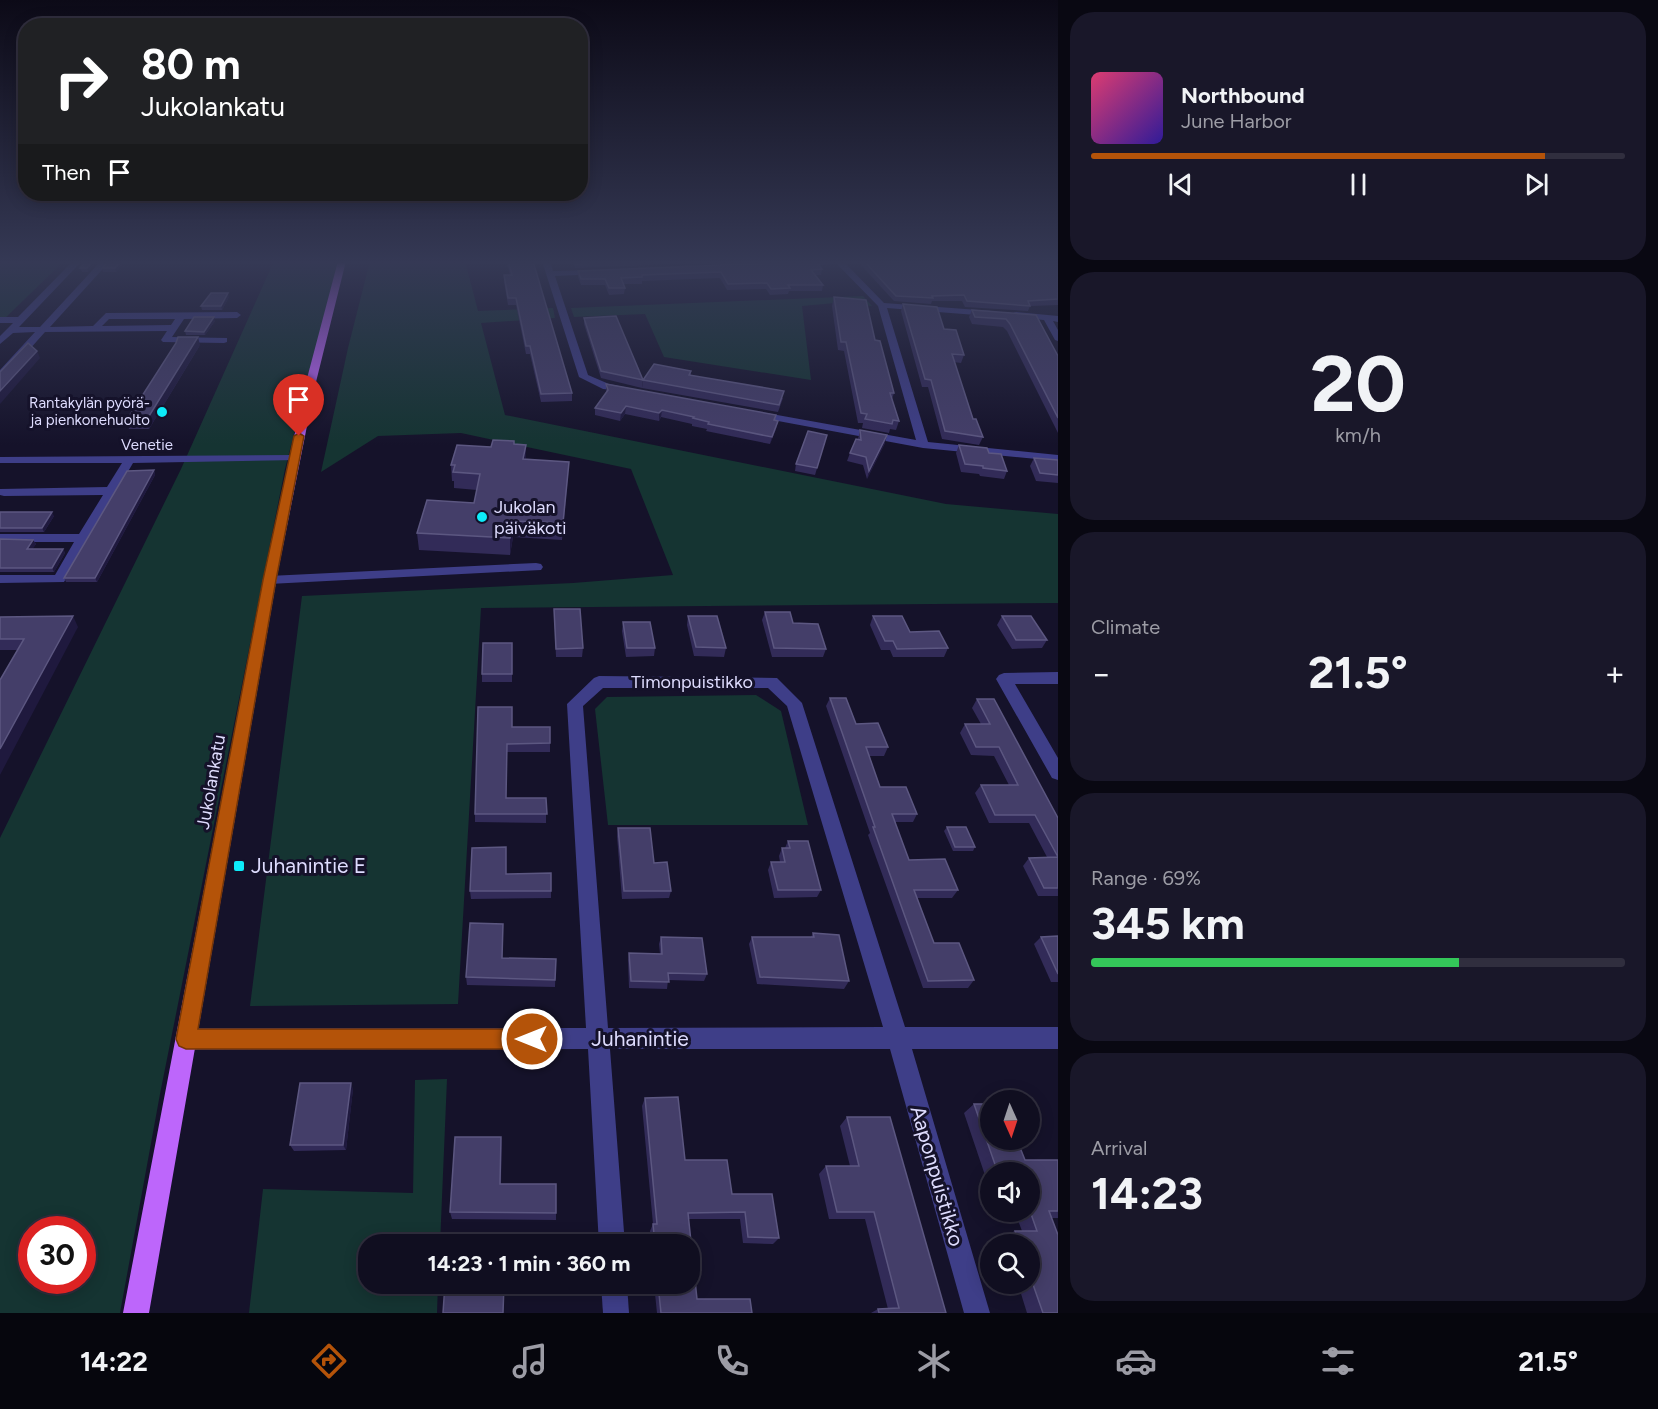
<!DOCTYPE html>
<meta charset="utf-8">
<style>
:root{--surface:#100e20;--page:#191729;--text:#f1f3f6;--muted:#9c9ca5;--line:#302e3e;--accent:#b45309}
body{margin:0;font-family:Figtree,sans-serif;background:var(--page);color:var(--text);height:100vh;display:flex;flex-direction:column;font-size:22px;white-space:nowrap}
*{box-sizing:border-box;margin:0}
p{font-size:20px;color:var(--muted)}
.icon{flex:none;width:33px;height:33px;fill:none;stroke:currentColor;stroke-width:2;stroke-linecap:round;stroke-linejoin:round}
.map{position:relative;flex:1;overflow:hidden}
.panel{display:flex;flex-direction:column;gap:12px;padding:12px;background:#090812;width:600px}
.panel>*{flex:none}
.hud{position:absolute;left:18px;top:18px;width:570px;height:183px;border-radius:24px;box-shadow:0 3px 15px #0003,0 0 0 2px var(--line);background:#202124;color:#fff;overflow:hidden}
.needle{width:39px;rotate:177deg}
.tools{position:absolute;left:980px;top:1090px;display:grid;gap:12px}
.tools a{display:grid;place-items:center;width:60px;height:60px;border-radius:50%;background:var(--surface);box-shadow:0 3px 15px #0003,0 0 0 2px var(--line);font-size:30px}
.speed{position:absolute;left:18px;top:1216px;display:flex;gap:12px;font-size:30px;font-weight:700;text-align:center}
.speed>*{display:grid;place-content:center;width:78px;height:78px;border-radius:50%;background:var(--surface);box-shadow:0 3px 15px #0003,0 0 0 2px var(--line);line-height:1}
.speed .limit{border:9px solid #d22;background:#fff;color:#111}
.pin{position:absolute;display:grid;place-items:center;width:51px;height:51px;color:#fff;margin:-62px -26px;border-radius:50% 50% 50% 0;rotate:-45deg;box-shadow:0 0 6px #0007}
.pin .icon{rotate:45deg}
.me{position:absolute;width:66px;margin:-33px;rotate:270deg;stroke-linejoin:round;filter:drop-shadow(0 0 4px #0008)}
.turn{display:flex;align-items:center;gap:21px;height:126px;padding:0 24px;font-size:27px}
.turn .icon{width:78px;height:78px;stroke-width:2.5}
.turn b{display:block;font-size:42px;line-height:51px}
.then{display:flex;align-items:center;height:57px;padding:0 24px;background:#0003;gap:12px;font-size:22px}
.big{font-size:45px;font-weight:700;line-height:1.1}
.panel .tile{flex:1;display:flex;flex-direction:column;justify-content:center;gap:9px;min-width:0;padding:0 21px;border-radius:24px;background:var(--page)}
.panel .dial{align-items:center;gap:0}
.dial b{font-size:78px;line-height:1}
.song{display:flex;align-items:center;gap:18px}
.cover{width:72px;height:72px;border-radius:9px;background:linear-gradient(135deg,hsl(340 70% 55%),hsl(250 70% 35%))}
.played{height:6px;border-radius:3px;background:linear-gradient(90deg,var(--accent) 85%,var(--line) 85%)}
.keys{display:flex;justify-content:space-around;direction:ltr}
.heat{display:flex;justify-content:space-between;align-items:center;font-size:33px;direction:ltr}
.charge{height:9px;border-radius:4px;background:linear-gradient(90deg,#34c759 69%,var(--line) 0)}
.trip{position:absolute;left:358px;top:1234px;width:342px;height:60px;border-radius:24px;background:var(--surface);box-shadow:0 3px 15px #0003,0 0 0 2px var(--line);font-weight:700;line-height:60px;text-align:center}
.menu{display:flex;height:96px;justify-content:space-around;align-items:center;background:#06060d;color:var(--muted)}
.menu .icon{width:42px;height:42px}
.menu .active{color:var(--accent)}
.menu b{font-size:27px;color:var(--text)}
main{display:flex;flex:1;min-height:0}
.map>svg:first-child{display:block}
</style>
<main>
<div class="map">
<svg width="1058" height="1313" viewBox="0 0 1058 1313">
<rect width="100%" height="100%" fill="#15122a"/>
<g fill="#153432" fill-rule="evenodd">
<polygon points="0,261 64,261 0,323"/>
<path d="M274 261H338L285 469 160 1094 120 1313H0V838L181 469ZM32 1230H82V1281H32Z"/>
<polygon points="370,261 465,261 478,311 553,308 555,318 481,323 505,415 946,504 1058,514 1058,603 481,608 458,1004 250,1006 302,596 573,583 673,575 631,469 461,433 378,436 321,472 348,348"/>
<polygon points="863,296 872,306 835,303 802,306 811,380 664,357 645,314 574,317 571,308"/>
<polygon points="756,695 781,711 808,825 608,825 595,709 607,697"/>
<polygon points="447,1079 440,1245 369,1245 369,1284 438,1284 437,1313 249,1313 263,1189 413,1193 415,1080"/>
</g>
<g fill="none" stroke-linecap="round" stroke-linejoin="round">
<g fill="#3e3e88" fill-rule="evenodd">
<path d="M73 261H82L19 327H40L101 261H110L50 327 93 326 106 313 237 312 241 315 237 318 184 319 172 337 227 338V342L224 343 163 342 161 340 167 331 45 332 4 378 0 379V370L35 332 13 333 0 344V336L13 323H0V317H18ZM109 319H175L171 325 102 326Z"/>
<polygon points="542,261 550,261 553,271 599,270 603,272 599,274 555,276 588,375 609,384 629,388 629,392 603,389 579,377"/>
<polygon points="803,261 863,261 846,264 884,303 992,311 992,315 989,316 887,308 928,442 1058,455 1058,461 923,448 751,416 751,412 755,411 916,440 878,306 837,264 796,266 792,264"/>
<polygon points="1016,312 1058,316 1058,322 1053,321 1058,330 1058,341 1055,340 1044,320 1013,317 1013,313"/>
<polygon points="294,455 298,456 298,460 133,463 64,582 0,583 0,575 55,575 74,542 0,542 0,534 79,534 103,495 4,496 0,495 0,489 107,487 122,463 0,463 0,457"/>
<polygon points="536,563 541,564 543,567 541,570 269,584 262,580 269,576"/>
<polygon points="1058,672 1058,684 1015,684 1058,758 1058,780 1052,778 996,679 999,675 1004,673"/>
<path d="M599 676 777 678 802 703 905 1027H1058V1049H912L990 1313H964L890 1049H610L625 1245H599L588 1049 186 1050 178 1047 175 1039 178 1031 186 1028H586L567 704 594 678ZM603 688H768L787 706 883 1027 608 1028 583 706Z"/>
<polygon points="601,1284 627,1284 629,1313 603,1313"/>
</g>
<polygon fill="#bd66fb" fill-rule="evenodd" points="338,261 346,261 315,386 277,576 149,1313 123,1313 264,576 305,386"/>
</g>
<g fill="#322b58">
<polygon points="87,261 98,261 88,272 82,272 80,268"/>
<polygon points="108,261 126,261 116,272 103,272 102,268"/>
<polygon points="506,261 533,261 572,393 572,401 541,402 530,354 526,354 516,305 508,305 504,282 504,275 510,275"/>
<polygon points="573,261 743,261 575,268"/>
<polygon points="860,261 1058,261 1058,305 1030,306 1028,311 965,307 962,301 932,301 931,304 894,301 860,264"/>
<polygon points="822,269 821,275 816,275 823,285 822,291 789,291 788,294 770,295 766,289 727,290 720,278 642,281 642,284 623,284 625,288 624,294 609,295 605,285 581,285 578,277 578,271"/>
<polygon points="229,297 222,310 202,310 201,306"/>
<polygon points="834,297 875,340 894,393 892,399 899,421 896,430 890,429 889,433 862,428 863,423 858,423 844,351 838,350 832,306"/>
<polygon points="903,304 944,329 964,355 961,363 954,362 973,419 983,437 979,445 942,439 928,387 922,387 901,311"/>
<polygon points="972,310 1036,315 1058,356 1058,433 1007,331 1003,327 972,324 969,317"/>
<polygon points="584,318 643,380 642,388 601,378 584,324"/>
<polygon points="215,321 205,335 186,335 185,331"/>
<polygon points="200,345 149,429 129,429 126,421"/>
<polygon points="691,371 691,375 783,398 778,412 642,388 643,380"/>
<polygon points="606,384 776,415 774,420 778,421 776,429 770,444 706,431 707,429 692,426 692,424 661,417 659,421 625,414 620,421 595,415 595,408 606,393"/>
<polygon points="860,430 885,443 867,479 863,465 847,461 850,453 858,439"/>
<polygon points="827,435 815,475 795,471 796,464"/>
<polygon points="514,444 526,445 526,460 569,462 562,540 513,537 510,555 419,550 417,533 474,503 477,490 454,488 454,481 452,481 451,465 491,447"/>
<polygon points="959,445 989,453 1007,471 1004,479 980,476 979,474 961,472 956,453"/>
<polygon points="1034,458 1058,460 1058,483 1036,481 1030,466"/>
<polygon points="154,470 155,475 97,582 66,582 64,578"/>
<polygon points="0,512 54,516 44,532 0,532"/>
<polygon points="0,539 33,540 36,544 32,549 63,549 65,553 54,572 0,572"/>
<polygon points="554,609 583,648 582,657 556,657"/>
<polygon points="765,612 793,623 826,649 823,657 772,657 762,620"/>
<polygon points="688,616 726,648 724,657 694,656 687,625"/>
<polygon points="873,616 948,648 944,657 893,657 890,650 881,650 870,625"/>
<polygon points="1002,616 1047,640 1042,648 1012,649 997,625"/>
<polygon points="0,617 78,627 17,650 0,650"/>
<polygon points="623,622 655,648 654,656 626,657 622,631"/>
<polygon points="512,643 512,682 482,682 482,674"/>
<polygon points="830,698 856,724 888,747 884,756 869,756 880,787 917,814 913,822 895,822 909,860 958,890 952,898 917,898 934,943 974,980 968,988 923,988 868,835 870,833 826,706"/>
<polygon points="977,699 1058,818 1058,896 1038,896 1023,866 1029,858 1047,857 1029,823 989,823 975,793 981,785 1009,785 994,756 971,755 960,733 965,724 981,724 972,708"/>
<polygon points="512,727 550,743 550,752 507,752 506,798 546,798 546,823 475,822 475,814"/>
<polygon points="947,827 975,847 973,851 953,851 944,831"/>
<polygon points="618,828 671,891 669,898 622,899 617,836"/>
<polygon points="788,841 821,890 817,897 774,898 768,870 771,862 780,862 779,856 782,848 785,848"/>
<polygon points="506,874 551,891 551,898 471,899 470,891"/>
<polygon points="503,924 502,958 556,959 555,987 467,985 466,977"/>
<polygon points="813,933 849,981 844,989 757,984 749,944 752,937 811,937"/>
<polygon points="1058,936 1058,982 1051,982 1034,944 1041,937"/>
<polygon points="661,937 707,974 704,981 668,980 667,989 629,988 628,960 629,953 660,954 659,944"/>
<polygon points="353,1089 346,1150 294,1151 290,1145"/>
<polygon points="645,1098 685,1160 732,1194 779,1238 773,1244 743,1243 740,1219 688,1219 697,1299 752,1313 657,1313 654,1284 690,1284 690,1245 651,1245 650,1231 653,1224 642,1106"/>
<polygon points="974,1104 1025,1160 1058,1160 1058,1218 1052,1218 1058,1313 1027,1313 1018,1284 1029,1284 1029,1245 1005,1245 1002,1237 1015,1231 1022,1231 1015,1212 1029,1212 1029,1173 990,1173 990,1190 964,1113"/>
<polygon points="847,1117 946,1313 871,1313 878,1309 888,1309 865,1219 829,1219 819,1174 826,1166 850,1166 840,1126"/>
<polygon points="501,1137 501,1184 556,1213 556,1220 452,1219 450,1212"/>
</g>
<g fill="#1f193e">
<polygon points="94,261 98,261 88,272 87,268"/>
<polygon points="122,261 126,261 116,272 115,268"/>
<polygon points="228,293 229,297 222,310 221,306"/>
<polygon points="214,317 215,321 205,335 204,332"/>
<polygon points="198,337 200,345 149,429 146,421"/>
<polygon points="37,351 40,358 0,404 0,391"/>
<polygon points="626,406 625,414 620,421 621,413"/>
<polygon points="662,410 661,417 659,421 659,413"/>
<polygon points="778,421 776,429 770,444 772,437"/>
<polygon points="887,435 885,443 867,479 869,471"/>
<polygon points="526,445 526,461 523,459"/>
<polygon points="569,462 568,477 562,540 563,523"/>
<polygon points="154,470 155,475 97,582 95,578"/>
<polygon points="52,512 54,516 44,532 42,528"/>
<polygon points="513,521 513,537 510,555 510,538"/>
<polygon points="33,540 36,544 30,553 27,549"/>
<polygon points="63,549 65,553 54,572 52,568"/>
<polygon points="73,616 78,627 0,775 0,749"/>
<polygon points="351,1083 353,1089 346,1150 343,1145"/>
<polygon points="501,1137 502,1145 501,1191 500,1184"/>
</g>
<g fill="#443e69" stroke="#5c5781" stroke-width="1.5">
<polygon points="87,261 94,261 87,268 80,268"/>
<polygon points="108,261 122,261 115,268 102,268"/>
<polygon points="508,261 533,261 572,393 541,394 530,346 526,346 516,298 508,298 504,275 512,275"/>
<polygon points="575,261 639,261 575,264"/>
<polygon points="816,261 822,269 811,270 823,285 788,285 790,288 771,289 767,283 728,284 721,272 642,275 642,277 621,278 625,288 609,288 605,279 581,279 578,271"/>
<polygon points="864,261 1058,261 1058,299 1028,301 1030,306 967,301 964,295 932,296 933,298 896,296"/>
<polygon points="211,293 228,293 221,306 201,306"/>
<polygon points="834,297 866,300 875,340 880,341 894,393 890,393 899,421 893,420 892,424 865,419 867,414 861,413 846,342 841,342"/>
<polygon points="903,304 937,307 944,329 956,330 964,355 952,354 973,419 976,419 983,437 945,431 931,380 925,379"/>
<polygon points="972,310 1036,315 1058,356 1058,418 1010,324 1006,319 975,317"/>
<polygon points="616,316 643,380 601,371 584,318"/>
<polygon points="194,317 214,317 204,332 185,331"/>
<polygon points="178,337 198,337 146,421 126,421 176,343"/>
<polygon points="28,343 37,351 0,391 0,372"/>
<polygon points="654,364 691,371 689,375 784,391 779,405 643,380"/>
<polygon points="606,384 776,415 774,420 778,421 772,437 708,424 709,422 693,418 694,417 662,410 659,413 626,406 621,413 595,408 608,390"/>
<polygon points="860,430 887,435 869,471 866,457 850,453 856,439 861,440"/>
<polygon points="808,431 827,435 817,468 796,464"/>
<polygon points="493,440 514,441 514,444 526,445 523,459 569,462 563,523 513,521 510,538 417,533 427,500 474,503 480,474 453,472 455,465 451,465 457,445 491,447"/>
<polygon points="959,445 987,448 989,453 1001,454 1007,471 983,468 983,466 965,464"/>
<polygon points="1034,458 1058,460 1058,475 1040,473"/>
<polygon points="154,470 95,578 64,578 127,471"/>
<polygon points="0,512 52,512 42,528 0,528"/>
<polygon points="0,539 33,540 27,549 63,549 52,568 0,568"/>
<polygon points="554,609 580,609 583,648 556,649"/>
<polygon points="765,612 790,612 793,623 818,624 826,649 774,648"/>
<polygon points="73,616 0,749 0,680 24,639 0,639 0,617"/>
<polygon points="688,616 717,616 726,648 696,647"/>
<polygon points="873,616 902,616 910,632 939,631 948,648 897,649 893,641 885,641"/>
<polygon points="1002,616 1031,616 1047,640 1016,640"/>
<polygon points="623,622 650,622 655,648 627,648"/>
<polygon points="483,643 512,643 512,674 482,674"/>
<polygon points="830,698 846,698 856,724 878,723 888,747 866,747 880,787 906,787 917,814 892,814 909,860 945,859 958,890 914,890 934,943 959,943 974,980 928,981 873,827 875,827"/>
<polygon points="977,699 994,699 1058,818 1058,888 1044,888 1029,858 1058,857 1035,815 995,815 981,785 1018,785 999,747 976,747 965,724 990,724"/>
<polygon points="478,707 512,707 512,727 550,727 550,743 507,744 506,798 546,798 547,814 475,814"/>
<polygon points="947,827 966,827 975,847 955,847"/>
<polygon points="618,828 650,828 654,863 667,862 671,891 624,891"/>
<polygon points="788,841 808,841 821,890 778,890 771,862 785,862 782,848 790,848"/>
<polygon points="506,847 506,874 551,873 551,891 470,891 472,848"/>
<polygon points="470,923 503,924 502,958 556,959 555,980 466,977"/>
<polygon points="813,933 839,935 849,981 760,977 752,937 814,937"/>
<polygon points="1058,936 1058,974 1041,937"/>
<polygon points="661,937 702,938 707,974 668,973 669,982 631,981 629,953 662,954"/>
<polygon points="300,1083 351,1083 343,1145 290,1145"/>
<polygon points="678,1097 685,1160 727,1160 732,1194 772,1194 779,1238 748,1237 745,1212 688,1213 697,1299 750,1299 752,1313 661,1313 658,1284 690,1284 690,1245 655,1245 653,1224 657,1224 645,1098"/>
<polygon points="974,1104 990,1104 990,1140 1017,1140 1025,1160 1058,1160 1058,1211 1049,1211 1058,1235 1058,1313 1043,1313 1029,1273 1029,1245 1019,1245 1015,1231 1037,1231 1029,1208 1029,1173 998,1173"/>
<polygon points="847,1117 890,1117 946,1313 879,1313 878,1309 899,1308 874,1212 837,1212 826,1166 859,1166"/>
<polygon points="455,1137 501,1137 500,1184 556,1184 556,1213 450,1212"/>
<polygon points="445,1284 504,1284 503,1313 443,1313"/>
</g>
<linearGradient id="sky" x2="0" y2="1"><stop stop-color="#0c0a17"/><stop offset="0.59" stop-color="#353955"/><stop offset="1" stop-color="#353955" stop-opacity="0"/></linearGradient>
<rect width="1058" height="445" fill="url(#sky)"/>
<polygon fill="#b45309" stroke="#753606" stroke-width="1.5" points="299,433 304,436 276,580 198,1029 532,1029 539,1032 542,1039 539,1046 532,1049 186,1049 179,1046 176,1039 263,580 294,436"/>
<g fill="#0debf9" stroke="#15122a" stroke-width="2">
<circle cx="162" cy="412" r="6"/>
<circle cx="482" cy="517" r="6"/>
<rect x="233" y="860" width="12" height="12" rx="3"/>
</g>
<g text-anchor="middle" stroke-width="6" stroke-linejoin="round" paint-order="stroke">
<g font-size="15" fill="#dedcfe" stroke="#15122a" text-anchor="end">
<text x="150" y="408">Rantakylän pyörä-<tspan x="150" dy="17">ja pienkonehuolto</tspan></text>
</g>
<g font-size="15" fill="#dedcfe" stroke="#15122a">
<text x="147" y="450">Venetie</text>
</g>
<g font-size="18" fill="#dedcfe" stroke="#15122a" text-anchor="start">
<text x="494" y="513">Jukolan<tspan x="494" dy="21">päiväkoti</tspan></text>
</g>
<g font-size="18" fill="#dedcfe" stroke="#15122a">
<text x="692" y="688">Timonpuistikko</text>
<text transform="translate(211 782) rotate(-80)" y="6">Jukolankatu</text>
</g>
<g font-size="21" fill="#dedcfe" stroke="#15122a" text-anchor="start">
<text x="251" y="873">Juhanintie E</text>
</g>
<g font-size="21" fill="#dedcfe" stroke="#15122a">
<text x="640" y="1046">Juhanintie</text>
<text transform="translate(937 1176) rotate(74)" y="7">Aaponpuistikko</text>
</g>
</g>
</svg>
<div class="tools">
<a><svg class="needle" viewBox="-14 -14 28 28"><path d="M0-13l5 13h-10z" fill="#e53935"/><path d="M0 13l5-13h-10z" fill="#9c9ca5"/></svg></a>
<a><svg class="icon" aria-label="sound" viewBox="0 0 24 24"><path d="M4 9h4l5-4v14l-5-4H4zM17 9q2 3 0 6"/></svg></a>
<a><svg class="icon" aria-label="search" viewBox="0 0 24 24"><circle cx="10" cy="10" r="6"/><path d="M15 15l6 6"/></svg></a>
</div>
<div class="speed"><div class="limit">30</div></div>
<div class="pin" style="left:299px;top:436px;background:#d93025"><svg class="icon" aria-label="arrive" viewBox="0 0 24 24"><path d="M6 21V4h12l-3 4 3 4H6"/></svg></div>
<svg class="me" style="left:532px;top:1039px" viewBox="-20 -20 40 40"><circle r="17" fill="#b45309" stroke="#fff" stroke-width="3"/><path d="M0-11L8 9 0 5-8 9z" fill="#fff"/></svg>
<div class="trip">14:23 · 1 min · 360 m</div>
<div class="hud">
<div class="turn"><svg class="icon" aria-label="right" viewBox="0 0 24 24"><path d="M7 20v-9h11M14 6l5 5-5 5"/></svg><div><b>80 m</b>Jukolankatu</div></div>
<div class="then">Then<svg class="icon" aria-label="arrive" viewBox="0 0 24 24"><path d="M6 21V4h12l-3 4 3 4H6"/></svg></div>
</div>
</div>
<section class="panel">
<div class="tile">
<div class="song"><i class="cover"></i><div><b>Northbound</b><p>June Harbor</p></div></div>
<div class="played"></div>
<div class="keys"><svg class="icon" aria-label="previous" viewBox="0 0 24 24"><path d="M18 5L8 12l10 7zM5 5v14"/></svg><svg class="icon" aria-label="pause" viewBox="0 0 24 24"><path d="M8 5v14M16 5v14"/></svg><svg class="icon" aria-label="next" viewBox="0 0 24 24"><path d="M6 5l10 7-10 7zM19 5v14"/></svg></div>
</div>
<div class="tile dial"><b>20</b><p>km/h</p></div>
<div class="tile"><p>Climate</p>
<div class="heat"><a>−</a><b class="big">21.5°</b><a>+</a></div>
</div>
<div class="tile"><p>Range · 69%</p><b class="big">345 km</b><div class="charge"></div></div>
<div class="tile"><p>Arrival</p><b class="big">14:23</b></div>
</section>
</main>
<nav class="menu">
<b>14:22</b>
<svg class="icon active" aria-label="directions" viewBox="0 0 24 24"><path d="M12 3l9 9-9 9-9-9zM9 14v-3h6M13 9l2 2-2 2"/></svg>
<svg class="icon" aria-label="music" viewBox="0 0 24 24"><path d="M9 18V5l10-2v13"/><circle cx="6" cy="18" r="3"/><circle cx="16" cy="16" r="3"/></svg>
<svg class="icon" aria-label="phone" viewBox="0 0 24 24"><path d="M5 4h4l2 5-3 2q2 4 5 5l2-3 5 2v4C11 20 4 13 5 4z"/></svg>
<svg class="icon" aria-label="climate" viewBox="0 0 24 24"><path d="M12 3v18M4 7l16 10M4 17L20 7"/></svg>
<svg class="icon" aria-label="car" viewBox="0 0 24 24"><path d="M5 17H2v-5l4-1 3-4h7l3 4 3 1v5h-3M9 17h6M6 11h13"/><circle cx="7" cy="17" r="2"/><circle cx="17" cy="17" r="2"/></svg>
<svg class="icon" aria-label="filters" viewBox="0 0 24 24"><path d="M4 7h16M4 17h16"/><circle cx="9" cy="7" r="2"/><circle cx="15" cy="17" r="2"/></svg>
<b>21.5°</b>
</nav>
